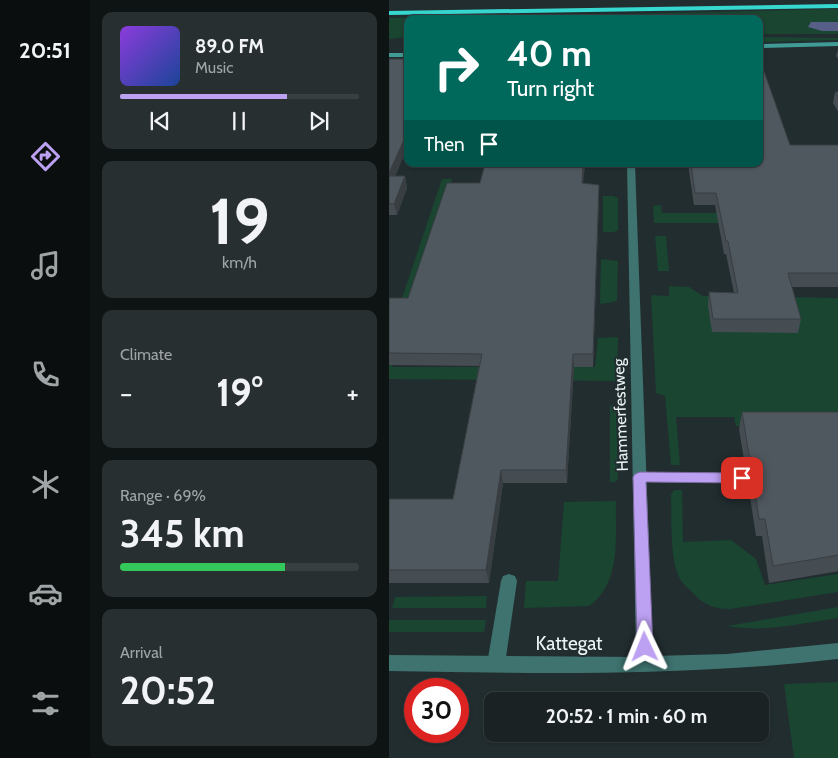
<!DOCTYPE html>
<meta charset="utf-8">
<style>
:root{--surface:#1a2224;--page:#272f31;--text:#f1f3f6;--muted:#9fa4a6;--line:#383f41;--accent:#bca0f2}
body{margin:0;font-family:Cabin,sans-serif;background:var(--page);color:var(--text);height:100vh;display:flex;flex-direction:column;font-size:19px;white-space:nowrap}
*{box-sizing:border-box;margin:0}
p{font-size:16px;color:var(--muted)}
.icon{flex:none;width:28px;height:28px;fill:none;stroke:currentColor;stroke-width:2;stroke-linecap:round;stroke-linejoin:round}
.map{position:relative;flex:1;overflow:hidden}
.side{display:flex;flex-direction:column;gap:12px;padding:12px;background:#0e1314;width:299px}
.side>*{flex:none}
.guide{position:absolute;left:15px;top:15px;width:359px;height:152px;border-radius:10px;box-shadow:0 1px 4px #0004,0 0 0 1px var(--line);background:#00695c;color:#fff;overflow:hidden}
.speed{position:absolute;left:15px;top:678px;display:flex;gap:10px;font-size:25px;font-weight:700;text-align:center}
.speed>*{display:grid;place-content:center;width:65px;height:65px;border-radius:50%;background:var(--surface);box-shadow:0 1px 4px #0004,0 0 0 1px var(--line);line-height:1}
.speed .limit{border:8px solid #d22;background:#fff;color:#111}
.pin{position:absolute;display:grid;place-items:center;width:42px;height:42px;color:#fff;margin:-21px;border-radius:10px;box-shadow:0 2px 8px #0006}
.me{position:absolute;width:55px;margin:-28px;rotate:358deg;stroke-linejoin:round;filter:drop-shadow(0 0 4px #0008)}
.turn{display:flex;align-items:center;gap:18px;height:105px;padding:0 20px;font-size:22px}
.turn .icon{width:65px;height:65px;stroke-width:2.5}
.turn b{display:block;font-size:35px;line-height:42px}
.then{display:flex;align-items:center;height:48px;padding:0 20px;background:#0003;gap:10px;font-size:19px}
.big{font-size:38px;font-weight:700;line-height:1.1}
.side .tile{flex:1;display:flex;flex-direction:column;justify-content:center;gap:8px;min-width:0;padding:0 18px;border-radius:10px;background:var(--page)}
.side .dial{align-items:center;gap:0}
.dial b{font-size:65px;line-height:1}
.song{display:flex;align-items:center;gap:15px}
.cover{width:60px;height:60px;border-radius:8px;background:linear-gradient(135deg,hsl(270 70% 55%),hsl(220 70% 35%))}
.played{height:5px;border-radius:2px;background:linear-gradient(90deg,var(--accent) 70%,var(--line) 70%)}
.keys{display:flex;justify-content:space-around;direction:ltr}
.heat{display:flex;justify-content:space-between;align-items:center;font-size:28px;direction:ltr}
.charge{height:8px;border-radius:4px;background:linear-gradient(90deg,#34c759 69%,var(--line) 0)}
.trip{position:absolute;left:95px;top:692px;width:285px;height:50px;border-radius:10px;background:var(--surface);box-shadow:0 1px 4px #0004,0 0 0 1px var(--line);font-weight:700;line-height:50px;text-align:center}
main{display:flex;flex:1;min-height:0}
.tabs{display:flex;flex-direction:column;width:90px;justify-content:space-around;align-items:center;background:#0a0e0e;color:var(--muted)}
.tabs .icon{width:35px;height:35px}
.tabs .active{color:var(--accent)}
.tabs b{font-size:22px;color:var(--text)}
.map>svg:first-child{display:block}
</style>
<main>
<nav class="tabs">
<b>20:51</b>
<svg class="icon active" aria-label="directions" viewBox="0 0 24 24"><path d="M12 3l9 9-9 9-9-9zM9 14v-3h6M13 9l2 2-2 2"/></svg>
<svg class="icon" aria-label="music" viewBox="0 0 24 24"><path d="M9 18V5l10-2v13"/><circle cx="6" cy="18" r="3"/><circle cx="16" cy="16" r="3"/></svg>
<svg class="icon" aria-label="phone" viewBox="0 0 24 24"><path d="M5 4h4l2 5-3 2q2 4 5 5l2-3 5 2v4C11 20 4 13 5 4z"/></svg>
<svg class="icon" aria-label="climate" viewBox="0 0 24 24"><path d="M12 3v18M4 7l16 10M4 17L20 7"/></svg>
<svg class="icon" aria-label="car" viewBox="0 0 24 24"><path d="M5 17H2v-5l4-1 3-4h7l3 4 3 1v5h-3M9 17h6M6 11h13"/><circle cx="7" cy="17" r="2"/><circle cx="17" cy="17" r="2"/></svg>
<svg class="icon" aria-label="filters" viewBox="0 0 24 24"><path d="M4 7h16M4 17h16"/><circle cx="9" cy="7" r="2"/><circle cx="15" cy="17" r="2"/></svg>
</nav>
<section class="side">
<div class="tile">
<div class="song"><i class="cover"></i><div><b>89.0 FM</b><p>Music</p></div></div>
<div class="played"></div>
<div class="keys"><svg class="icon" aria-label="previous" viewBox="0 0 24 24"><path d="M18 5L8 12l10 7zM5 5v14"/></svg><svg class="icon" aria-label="pause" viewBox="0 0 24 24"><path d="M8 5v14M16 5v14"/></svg><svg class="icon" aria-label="next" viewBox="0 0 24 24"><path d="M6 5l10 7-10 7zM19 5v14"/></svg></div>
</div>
<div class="tile dial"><b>19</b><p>km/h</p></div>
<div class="tile"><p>Climate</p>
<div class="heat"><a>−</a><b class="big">19°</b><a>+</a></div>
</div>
<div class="tile"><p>Range · 69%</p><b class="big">345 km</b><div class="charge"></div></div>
<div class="tile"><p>Arrival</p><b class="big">20:52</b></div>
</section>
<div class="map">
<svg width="450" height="758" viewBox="0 0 450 758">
<rect width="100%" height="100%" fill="#222d30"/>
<g fill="#194531">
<polygon points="449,9 449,22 422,22 433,31 449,31 449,34 370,34 370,19 190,19 190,15"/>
<polygon points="172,15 173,19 19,19 19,37 0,39 0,18"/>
<polygon points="370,37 449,38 450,40 370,42"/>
<polygon points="53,179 63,179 3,367 206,367 209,338 229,337 228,381 0,379 0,337"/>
<polygon points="214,196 224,196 229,198 229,230 225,232 214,232"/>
<polygon points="272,205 273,213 449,213 449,223 265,223 264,206"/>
<polygon points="266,236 277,236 280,271 269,271"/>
<polygon points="212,259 229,261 228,300 225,302 211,304"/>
<polygon points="280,286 300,287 314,296 449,298 449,426 347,426 345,417 287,417 291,465 282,465 276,396 267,393 262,295 280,296"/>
<polygon points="224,405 227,406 229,479 226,482 221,482 221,406"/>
<path d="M285 490H293L294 542 342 540 367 559 376 585 449 574V592L341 609C326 609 314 605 304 593 300 589 294 584 291 579 280 558 283 519 282 495Z"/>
<path d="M227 501C226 536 233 583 200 606L135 608 137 581H169L175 502Z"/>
<polygon points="98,596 97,608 3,608 6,597"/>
<path d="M449 607V618C413 623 375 633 338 626Z"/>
<polygon points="0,620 97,620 95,632 0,632"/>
<polygon points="449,682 449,758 405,758 395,684"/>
</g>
<polygon fill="#575f88" points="422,22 449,22 449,31 433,31 419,27"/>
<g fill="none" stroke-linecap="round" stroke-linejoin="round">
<g fill="#3e736f" fill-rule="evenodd">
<polygon points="251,472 353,473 358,474 360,478 358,482 353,483 251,482 246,481 244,477 246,473"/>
<polygon points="120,574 126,576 128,581 116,664 113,670 107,672 101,670 98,664 112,581 114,576"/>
</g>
<path fill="#3e736f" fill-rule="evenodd" d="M238 164H246L264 656 338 654 450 643V659C300 676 150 674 0 671V655L247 657Z"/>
<g fill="#409b96" fill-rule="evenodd">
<polygon points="450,42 450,46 370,48 370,44"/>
<rect x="0" y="53" width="19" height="4"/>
</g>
<polygon fill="#36d7cf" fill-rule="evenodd" points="450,4 450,8 0,15 0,11"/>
</g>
<g fill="#454c52">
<polygon points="450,46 450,60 447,56"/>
<polygon points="0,59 19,59 19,146 6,176 16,176 18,188 8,215 0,215"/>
<polygon points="446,92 450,92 450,113 444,103"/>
<polygon points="401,145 450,145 450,287 403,287 412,319 409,333 323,332 319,306 320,292 345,293 337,254 335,254 326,205 305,205 299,164 370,164"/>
<polygon points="96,164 196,164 194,183 210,197 204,367 185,367 178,483 114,483 100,583 0,583 0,499 64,499 90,366 0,365 0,298 19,298 91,183"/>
<polygon points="353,412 450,412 450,571 380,583 373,536 367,536 359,484 360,475 357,472 350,429"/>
</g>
<g fill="#383e42">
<polygon points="19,131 19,146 1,188 0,183 0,173"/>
<polygon points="194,164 196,164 193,194 193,183"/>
<polygon points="16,176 18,188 8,215 5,204"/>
<polygon points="210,185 210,197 204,367 204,354"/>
<polygon points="184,354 185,367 178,483 177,470"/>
<polygon points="112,470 114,483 100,583 97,570"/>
</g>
<g fill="#50585f" stroke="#383e42">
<polygon points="370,57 401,145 450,145 450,273 399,273 412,319 324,319 320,292 349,293 339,241 337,241 327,193 306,193 302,164 370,164"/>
<polygon points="0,59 19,59 19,131 0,173"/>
<polygon points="446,92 450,92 450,98"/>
<polygon points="96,164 194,164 193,183 210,185 204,354 184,354 177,470 112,470 97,570 0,570 0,499 64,499 93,354 0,353 0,298 19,298 58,183 91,183"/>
<polygon points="0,176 16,176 5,204 0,204"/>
<polygon points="353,412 450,412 450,555 384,566 376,519 370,519 362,466 365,460 360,455"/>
</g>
<polygon fill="#bca0f2" stroke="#7a689d" points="251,472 353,473 358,475 360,478 358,482 353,483 257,482 264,647 262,652 256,654 250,652 248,647 244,477 246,474"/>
<g text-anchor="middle" stroke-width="4" stroke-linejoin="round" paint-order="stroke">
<g font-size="16" fill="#edf4f6" stroke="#222d30">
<text transform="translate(231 415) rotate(-92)" y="6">Hammerfestweg</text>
</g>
<g font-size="19" fill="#edf4f6" stroke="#222d30">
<text x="180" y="650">Kattegat</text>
</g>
</g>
</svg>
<div class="speed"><div class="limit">30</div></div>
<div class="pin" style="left:353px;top:478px;background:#d93025"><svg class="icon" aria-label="arrive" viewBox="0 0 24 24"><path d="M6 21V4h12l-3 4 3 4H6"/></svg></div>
<svg class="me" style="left:256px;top:647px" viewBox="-20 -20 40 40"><path d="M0-17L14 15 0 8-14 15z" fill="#bca0f2" stroke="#fff" stroke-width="4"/></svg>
<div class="trip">20:52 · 1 min · 60 m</div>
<div class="guide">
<div class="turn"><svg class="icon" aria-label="right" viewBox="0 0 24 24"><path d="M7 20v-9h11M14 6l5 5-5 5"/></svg><div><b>40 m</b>Turn right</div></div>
<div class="then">Then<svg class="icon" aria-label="arrive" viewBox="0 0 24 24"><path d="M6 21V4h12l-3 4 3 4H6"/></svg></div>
</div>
</div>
</main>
